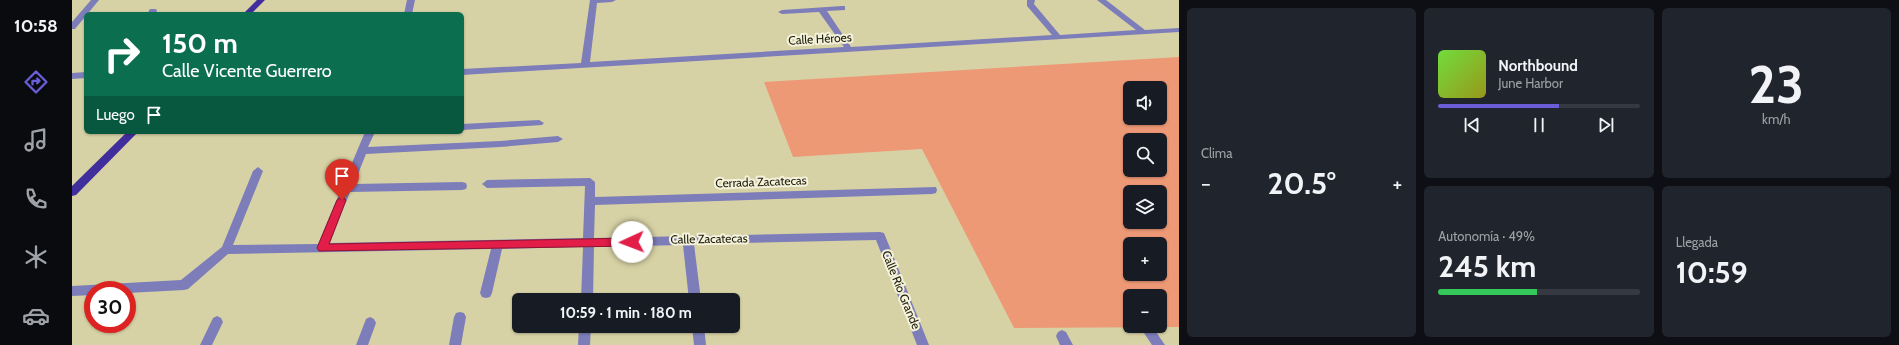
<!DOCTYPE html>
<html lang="es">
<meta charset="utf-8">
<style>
:root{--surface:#171b24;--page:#20242c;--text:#f1f3f6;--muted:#9ea1a6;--line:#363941;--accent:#6a5ed8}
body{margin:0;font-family:Cabin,sans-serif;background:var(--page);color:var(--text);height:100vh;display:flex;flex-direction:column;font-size:15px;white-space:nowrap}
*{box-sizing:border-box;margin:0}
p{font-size:13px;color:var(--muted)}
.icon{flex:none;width:22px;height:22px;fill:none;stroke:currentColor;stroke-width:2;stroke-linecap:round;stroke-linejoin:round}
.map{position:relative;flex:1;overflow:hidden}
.panel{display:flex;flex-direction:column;gap:8px;padding:8px;background:#0d0f14;width:720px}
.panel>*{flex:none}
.guide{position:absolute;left:12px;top:12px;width:380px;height:122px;border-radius:6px;box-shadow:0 1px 3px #0004;background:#0b6e4f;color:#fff;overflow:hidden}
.fabs{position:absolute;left:1051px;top:81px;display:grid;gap:8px}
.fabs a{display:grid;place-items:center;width:44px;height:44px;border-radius:6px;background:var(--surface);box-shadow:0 1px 3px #0004;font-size:20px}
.speed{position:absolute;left:12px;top:281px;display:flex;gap:8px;font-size:20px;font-weight:700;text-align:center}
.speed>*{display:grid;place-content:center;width:52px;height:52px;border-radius:50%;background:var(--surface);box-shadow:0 1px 3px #0004;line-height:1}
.speed .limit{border:6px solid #d22;background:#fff;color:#111}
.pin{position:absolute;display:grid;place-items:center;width:34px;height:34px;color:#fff;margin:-41px -17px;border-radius:50% 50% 50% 0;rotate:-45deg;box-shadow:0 0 4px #0007}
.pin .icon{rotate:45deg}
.me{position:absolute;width:44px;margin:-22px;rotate:268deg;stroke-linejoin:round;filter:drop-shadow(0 0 3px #0008)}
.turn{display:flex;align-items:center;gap:14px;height:84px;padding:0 12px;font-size:18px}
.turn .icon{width:52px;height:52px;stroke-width:2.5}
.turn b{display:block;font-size:28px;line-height:34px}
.then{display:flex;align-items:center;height:38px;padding:0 12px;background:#0003;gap:8px;font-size:15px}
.big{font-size:30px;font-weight:700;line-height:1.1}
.panel .tile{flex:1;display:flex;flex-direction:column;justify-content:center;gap:6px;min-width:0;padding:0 14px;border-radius:6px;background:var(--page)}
.panel .dial{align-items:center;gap:0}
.dial b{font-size:52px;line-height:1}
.song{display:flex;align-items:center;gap:12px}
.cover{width:48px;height:48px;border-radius:6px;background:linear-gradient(135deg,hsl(100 70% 55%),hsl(60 70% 35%))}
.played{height:4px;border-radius:2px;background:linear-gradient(90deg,var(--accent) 60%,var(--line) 60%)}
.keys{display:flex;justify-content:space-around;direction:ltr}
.heat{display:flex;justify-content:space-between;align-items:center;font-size:22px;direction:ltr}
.charge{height:6px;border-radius:3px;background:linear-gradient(90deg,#34c759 49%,var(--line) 0)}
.panel .tiles{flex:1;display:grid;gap:8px;grid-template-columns:repeat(3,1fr)}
.tile:first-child{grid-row:span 2}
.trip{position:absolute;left:440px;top:293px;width:228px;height:40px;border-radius:6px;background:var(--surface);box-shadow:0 1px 3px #0004;font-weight:700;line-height:40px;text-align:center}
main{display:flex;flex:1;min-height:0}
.dock{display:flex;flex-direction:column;width:72px;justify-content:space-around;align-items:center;background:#090b0e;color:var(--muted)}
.dock .icon{width:28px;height:28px}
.dock .active{color:var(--accent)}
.dock b{font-size:18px;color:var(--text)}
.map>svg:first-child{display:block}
</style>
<main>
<nav class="dock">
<b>10:58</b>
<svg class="icon active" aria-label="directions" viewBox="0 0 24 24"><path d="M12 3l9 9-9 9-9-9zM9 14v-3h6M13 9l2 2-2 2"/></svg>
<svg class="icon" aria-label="music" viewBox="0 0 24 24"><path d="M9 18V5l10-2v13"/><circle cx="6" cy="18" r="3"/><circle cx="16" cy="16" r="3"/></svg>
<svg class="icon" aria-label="phone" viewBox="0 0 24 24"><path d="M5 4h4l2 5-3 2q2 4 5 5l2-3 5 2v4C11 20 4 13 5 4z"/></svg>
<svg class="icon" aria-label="climate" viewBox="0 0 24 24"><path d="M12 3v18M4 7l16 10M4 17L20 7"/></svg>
<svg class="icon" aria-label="car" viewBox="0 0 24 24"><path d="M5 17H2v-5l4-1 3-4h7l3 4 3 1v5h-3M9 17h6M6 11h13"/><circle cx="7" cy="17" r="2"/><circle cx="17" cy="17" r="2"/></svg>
</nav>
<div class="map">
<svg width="1107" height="345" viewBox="0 0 1107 345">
<rect width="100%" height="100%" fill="#d7d2a5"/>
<path fill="#ee9976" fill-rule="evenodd" d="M1107 57V327L942 328 850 149 721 157 692 82ZM1058 88H1088V118H1058ZM1058 140H1088V170H1058ZM1058 192H1088V222H1058ZM1058 244H1088V274H1058ZM1058 296H1088V326H1058Z"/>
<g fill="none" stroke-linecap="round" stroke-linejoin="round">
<g fill="#7d7db9" fill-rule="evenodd">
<polygon points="19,0 27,0 3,29 0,29 0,22"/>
<polygon points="335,0 343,0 340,14 332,14"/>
<polygon points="518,0 544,0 540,2 525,3 518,62 772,47 747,12 710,14 706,12 710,10 770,6 773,6 773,10 755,11 779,47 980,35 955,6 955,0 963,0 962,4 988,35 1064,30 1025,0 1034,0 1073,30 1107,28 1107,32 390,75 390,69 509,63"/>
<polygon points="78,9 84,9 85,11 83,14 75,14"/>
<polygon points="14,72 14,78 0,79 0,73"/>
<polygon points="467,120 472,123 470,125 390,130 390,124"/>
<polygon points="293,132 303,132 296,147 428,141 486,136 491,139 486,142 428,147 294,154 282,184 390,182 394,183 395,186 394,189 390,190 278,192 258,243 511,238 513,186 415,188 410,184 415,180 518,178 523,182 523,197 864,187 865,190 864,193 860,194 523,205 522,238 808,232 812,233 857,345 845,345 804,240 622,244 629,300 617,300 611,245 522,247 521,300 509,300 511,247 430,249 420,293 418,297 414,298 410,297 408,293 419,249 156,254 116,289 112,290 55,293 55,290 21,290 21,295 0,296 0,286 109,280 150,247 181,171 186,167 191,171 161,245 246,244"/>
<polygon points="388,312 392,313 394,317 389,345 377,345 382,317 384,313"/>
<polygon points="145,316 149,318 151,322 140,345 128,345 141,318"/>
<polygon points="298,317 302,319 304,323 296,345 284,345 294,319"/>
<polygon points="507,326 519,326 518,345 506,345"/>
<polygon points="620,326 632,326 634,345 622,345"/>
<polygon points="1072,326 1080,326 1093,345 1080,345 1070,330"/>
<polygon points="990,330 994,332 1001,345 988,345 984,336 986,332"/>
</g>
<g fill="#402e9d" fill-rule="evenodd">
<polygon points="185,0 193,0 179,14 171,14"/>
<polygon points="55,132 66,132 4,195 0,196 0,186"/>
</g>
</g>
<polygon fill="#e11d48" stroke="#92132f" points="270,196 274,200 257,244 560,238 565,242 560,246 247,251 245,248 265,200"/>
<g text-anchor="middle" stroke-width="4" stroke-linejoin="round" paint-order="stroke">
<g font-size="12" fill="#21200e" stroke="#f4f2db">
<text transform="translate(748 39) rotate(-3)" y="4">Calle Héroes</text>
<text transform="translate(689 182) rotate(-2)" y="4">Cerrada Zacatecas</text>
<text transform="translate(637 239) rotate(-1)" y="4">Calle Zacatecas</text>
<text transform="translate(829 290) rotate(68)" y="4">Calle Río Grande</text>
</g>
</g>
</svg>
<div class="fabs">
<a><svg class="icon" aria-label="sound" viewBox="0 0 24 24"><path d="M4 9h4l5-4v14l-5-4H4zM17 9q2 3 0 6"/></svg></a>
<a><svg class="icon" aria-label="search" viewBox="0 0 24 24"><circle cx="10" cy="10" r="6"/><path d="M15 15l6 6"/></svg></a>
<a><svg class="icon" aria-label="layers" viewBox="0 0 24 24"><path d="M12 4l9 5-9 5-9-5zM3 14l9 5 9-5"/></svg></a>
<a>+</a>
<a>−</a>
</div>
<div class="speed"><div class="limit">30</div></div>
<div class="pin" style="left:270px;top:200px;background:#d93025"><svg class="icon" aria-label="arrive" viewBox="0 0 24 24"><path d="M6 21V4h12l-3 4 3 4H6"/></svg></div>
<svg class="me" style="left:560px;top:242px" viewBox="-20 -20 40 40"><circle r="19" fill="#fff"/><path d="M0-13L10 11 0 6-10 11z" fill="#e11d48"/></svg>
<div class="trip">10:59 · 1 min · 180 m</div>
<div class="guide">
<div class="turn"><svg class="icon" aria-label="right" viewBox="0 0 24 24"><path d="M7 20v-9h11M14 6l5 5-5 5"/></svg><div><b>150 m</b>Calle Vicente Guerrero</div></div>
<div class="then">Luego<svg class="icon" aria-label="arrive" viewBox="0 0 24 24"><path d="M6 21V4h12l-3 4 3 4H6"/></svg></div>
</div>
</div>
<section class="panel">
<div class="tiles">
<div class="tile"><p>Clima</p>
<div class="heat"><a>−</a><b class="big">20.5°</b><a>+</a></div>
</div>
<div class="tile">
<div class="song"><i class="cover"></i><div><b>Northbound</b><p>June Harbor</p></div></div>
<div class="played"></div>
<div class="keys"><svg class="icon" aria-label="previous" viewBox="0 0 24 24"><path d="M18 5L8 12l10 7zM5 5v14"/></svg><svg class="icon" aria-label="pause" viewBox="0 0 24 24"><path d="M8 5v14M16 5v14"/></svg><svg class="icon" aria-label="next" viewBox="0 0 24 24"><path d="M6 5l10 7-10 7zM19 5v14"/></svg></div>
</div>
<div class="tile dial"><b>23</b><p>km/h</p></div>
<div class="tile"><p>Autonomía · 49%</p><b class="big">245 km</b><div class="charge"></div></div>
<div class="tile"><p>Llegada</p><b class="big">10:59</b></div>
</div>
</section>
</main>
